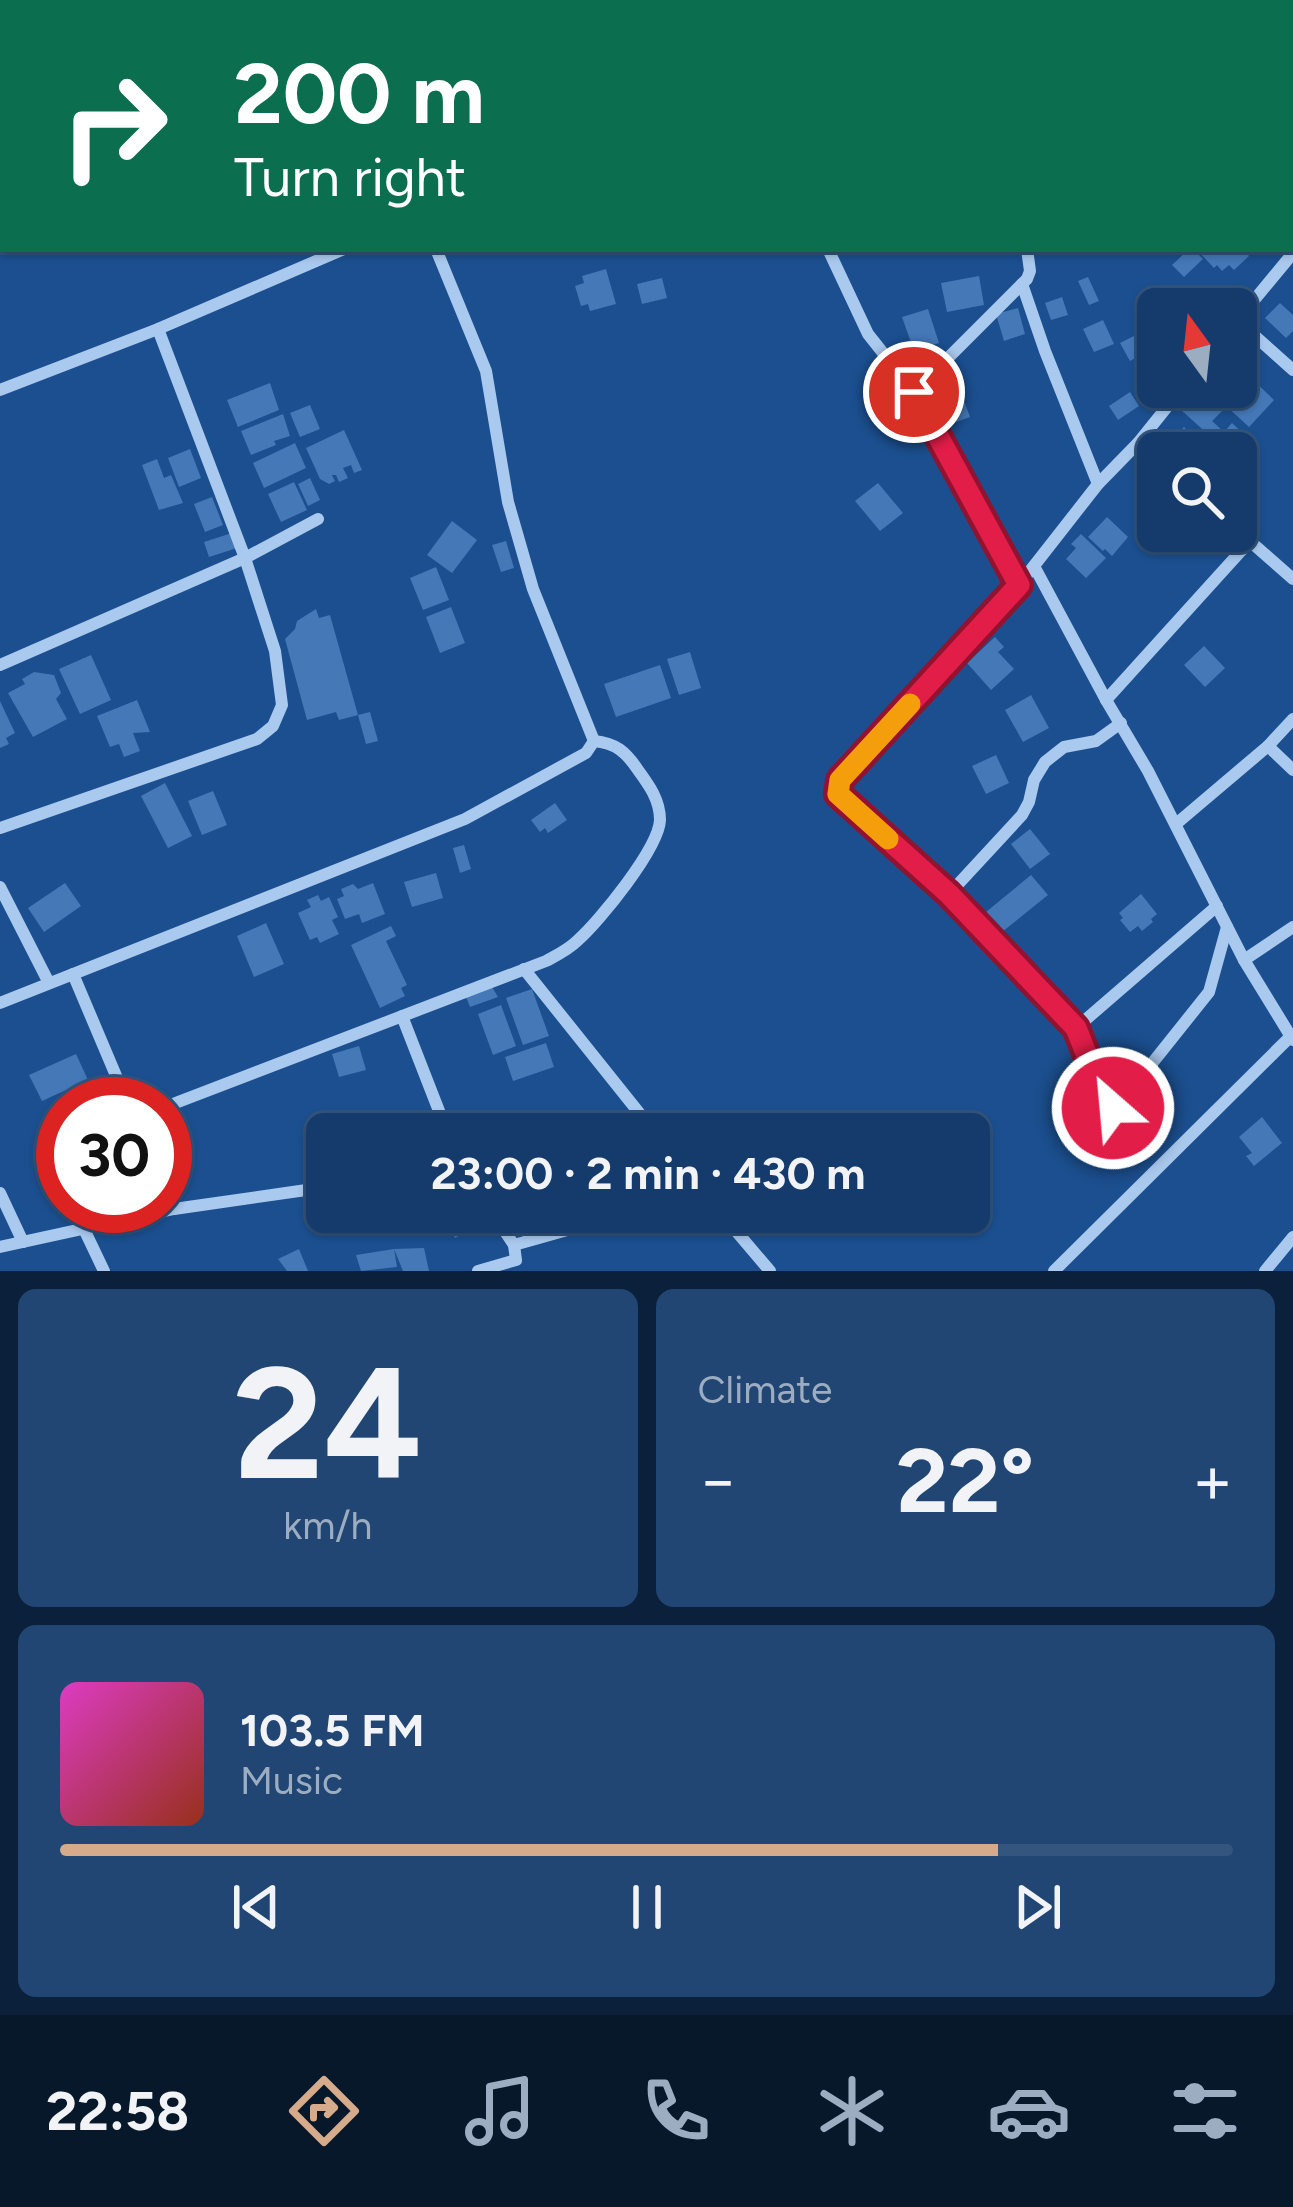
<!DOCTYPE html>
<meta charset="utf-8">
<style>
:root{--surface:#143b6b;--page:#214673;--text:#f1f3f6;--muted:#9dadc1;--line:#33557e;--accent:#d6ab8b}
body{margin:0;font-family:Figtree,sans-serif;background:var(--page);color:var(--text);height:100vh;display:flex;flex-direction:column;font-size:45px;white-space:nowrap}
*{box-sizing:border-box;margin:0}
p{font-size:39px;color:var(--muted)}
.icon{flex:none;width:66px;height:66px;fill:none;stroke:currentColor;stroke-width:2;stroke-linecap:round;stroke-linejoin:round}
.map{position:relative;height:1271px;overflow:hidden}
.drawer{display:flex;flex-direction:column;gap:18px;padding:18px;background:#0b203b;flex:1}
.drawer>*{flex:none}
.top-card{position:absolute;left:0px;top:0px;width:1293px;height:252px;box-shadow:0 3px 9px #0004,0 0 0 3px var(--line);background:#0b6e4f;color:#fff;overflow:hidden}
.needle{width:78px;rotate:345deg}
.fabs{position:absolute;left:1137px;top:288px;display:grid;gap:24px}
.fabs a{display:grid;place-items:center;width:120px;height:120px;border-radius:18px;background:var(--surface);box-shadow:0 3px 9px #0004,0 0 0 3px var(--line);font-size:60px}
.speed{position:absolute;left:36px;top:1077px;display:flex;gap:24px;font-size:60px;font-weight:700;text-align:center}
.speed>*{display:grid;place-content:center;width:156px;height:156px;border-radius:50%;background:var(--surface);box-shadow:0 3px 9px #0004,0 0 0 3px var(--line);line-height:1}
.speed .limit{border:18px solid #d22;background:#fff;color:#111}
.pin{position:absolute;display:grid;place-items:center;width:102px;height:102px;color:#fff;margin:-51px;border:6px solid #fff;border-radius:50%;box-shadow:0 3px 12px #0007}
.me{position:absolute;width:132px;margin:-66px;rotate:333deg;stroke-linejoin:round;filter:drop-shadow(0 0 9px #0008)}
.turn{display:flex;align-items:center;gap:42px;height:252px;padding:0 36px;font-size:54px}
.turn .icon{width:156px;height:156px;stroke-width:2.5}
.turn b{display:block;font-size:84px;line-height:102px}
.big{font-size:90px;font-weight:700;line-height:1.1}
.drawer .tile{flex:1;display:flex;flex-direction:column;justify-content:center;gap:18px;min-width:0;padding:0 42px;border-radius:18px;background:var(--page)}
.drawer .dial{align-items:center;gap:0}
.dial b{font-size:156px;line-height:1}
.song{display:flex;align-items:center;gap:36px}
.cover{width:144px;height:144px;border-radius:18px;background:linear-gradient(135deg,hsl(310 70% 55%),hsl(10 70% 35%))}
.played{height:12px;border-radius:6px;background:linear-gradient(90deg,var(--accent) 80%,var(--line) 80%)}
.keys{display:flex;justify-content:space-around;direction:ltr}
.heat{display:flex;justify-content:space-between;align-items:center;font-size:66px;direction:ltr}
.drawer .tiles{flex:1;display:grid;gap:18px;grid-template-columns:1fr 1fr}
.tile:last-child{grid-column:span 2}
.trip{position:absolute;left:306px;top:1113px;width:684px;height:120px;border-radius:18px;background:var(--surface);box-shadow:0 3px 9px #0004,0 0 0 3px var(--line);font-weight:700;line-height:120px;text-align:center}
.menu{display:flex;height:192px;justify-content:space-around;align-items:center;background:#08182b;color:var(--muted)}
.menu .icon{width:84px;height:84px}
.menu .selected{color:var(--accent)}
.menu b{font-size:54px;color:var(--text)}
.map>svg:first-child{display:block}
</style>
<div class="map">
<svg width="1293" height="1271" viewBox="0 0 1293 1271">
<rect width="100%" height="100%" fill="#1b4f8f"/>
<g fill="#4478b7">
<polygon points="1189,249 1193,249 1203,259 1184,277 1172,265"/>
<polygon points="1196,249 1242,249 1249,256 1234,270 1229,265 1222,271 1217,265 1214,268"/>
<polygon points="606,269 616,304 590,311 588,304 581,306 575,286 584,283 582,276"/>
<polygon points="979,276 984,305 947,312 941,283"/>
<polygon points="1088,277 1099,301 1089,305 1078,281"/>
<polygon points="662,278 667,298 642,304 637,284"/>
<polygon points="1062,297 1068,315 1051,320 1045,303"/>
<polygon points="1280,303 1293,315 1293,331 1286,338 1265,318"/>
<polygon points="1018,308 1025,334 1004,341 996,314"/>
<polygon points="928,309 939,343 914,351 902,317"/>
<polygon points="1103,320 1114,344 1094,352 1083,329"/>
<polygon points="1140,333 1150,350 1130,361 1120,343"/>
<polygon points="1249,376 1274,400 1249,427 1224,404 1232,394 1224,387 1236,387 1236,379 1242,384"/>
<polygon points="270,383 279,410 238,427 227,400"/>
<polygon points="1200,390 1222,411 1212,421 1224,432 1232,423 1245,435 1229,453 1181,410"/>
<polygon points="1130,392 1139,406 1118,420 1109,406"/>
<polygon points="961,393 970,417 945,426 936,402"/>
<polygon points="310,405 320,429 300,437 290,413"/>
<polygon points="283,414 290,436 274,441 276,445 251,455 241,431"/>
<polygon points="1184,427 1190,433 1193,430 1219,453 1178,453 1174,450 1177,447 1171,441"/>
<polygon points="344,430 362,470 354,473 351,465 343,468 348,478 339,482 336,475 332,475 335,481 329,484 320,479 306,448"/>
<polygon points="295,443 306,468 264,488 253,463"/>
<polygon points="190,449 201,478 179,487 168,458"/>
<polygon points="157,459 164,478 171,475 183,503 159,510 142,465"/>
<polygon points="310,478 320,500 308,506 298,484"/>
<polygon points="294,482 307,510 281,522 268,494"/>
<polygon points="878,483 903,513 880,531 855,501"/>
<polygon points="212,497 223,525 205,532 194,504"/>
<polygon points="1107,517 1128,537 1112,556 1105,549 1103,551 1088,537"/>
<polygon points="452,521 477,540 452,573 427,555"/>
<polygon points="232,533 237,548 209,557 204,542"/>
<polygon points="1081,534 1106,558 1086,578 1066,559 1076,548 1071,544"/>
<polygon points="506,541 514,568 501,572 492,545"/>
<polygon points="436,567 449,600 423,610 410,578"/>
<polygon points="451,607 465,643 440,653 426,617"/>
<polygon points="316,609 319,618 330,615 358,715 339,720 336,712 307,720 285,639 295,629 297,621"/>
<polygon points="995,637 1004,647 998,652 1014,669 991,690 967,663"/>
<polygon points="1204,646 1225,668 1205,687 1184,665"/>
<polygon points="690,652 701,688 679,695 667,659"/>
<polygon points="91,655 111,700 80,714 59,669"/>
<polygon points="660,665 671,698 616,717 604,684"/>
<polygon points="34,672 54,675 61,693 56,699 67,719 33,737 8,693 25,684 22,679"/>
<polygon points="1031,695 1049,728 1023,742 1005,710"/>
<polygon points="137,700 150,732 133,733 140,751 124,757 119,744 110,747 97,716"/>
<polygon points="0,701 15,733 6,738 9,744 0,748"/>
<polygon points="370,712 378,741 366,744 358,715"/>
<polygon points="996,755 1009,783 986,794 972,766"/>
<polygon points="165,783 192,836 168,848 141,796"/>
<polygon points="213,791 227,825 202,835 188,801"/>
<polygon points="555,803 567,820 548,833 545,828 540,832 531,820"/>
<polygon points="1030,829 1050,854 1030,869 1011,844"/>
<polygon points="464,845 471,869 460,873 453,848"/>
<polygon points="436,873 443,898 412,907 404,882"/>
<polygon points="1031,875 1048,895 1002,932 986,912"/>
<polygon points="65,883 81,906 44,932 28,908"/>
<polygon points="373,883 385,914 362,923 359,914 345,919 337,899 344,896 341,889 353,884 358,889"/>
<polygon points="1141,894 1157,914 1151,919 1153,922 1142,931 1138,926 1130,932 1120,920 1123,918 1119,913"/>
<polygon points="318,895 321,901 329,897 338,917 332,920 339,934 320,943 317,937 310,940 298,913 311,907 307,900"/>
<polygon points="266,923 284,964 254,977 237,936"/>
<polygon points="391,926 396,936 386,941 407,985 401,988 405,996 380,1008 351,945"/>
<polygon points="492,987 498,997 470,1007 466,997"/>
<polygon points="532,989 549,1036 523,1045 506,998"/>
<polygon points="501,1005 516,1046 493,1055 478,1014"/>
<polygon points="546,1043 554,1067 513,1081 505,1057"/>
<polygon points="359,1046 366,1070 339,1077 332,1054"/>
<polygon points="76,1054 88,1080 42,1101 29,1075"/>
<polygon points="1262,1117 1282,1143 1254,1166 1246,1156 1252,1153 1239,1137"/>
<polygon points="354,1119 360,1134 332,1134 337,1125"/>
<polygon points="454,1212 468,1212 477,1226 455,1238 444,1217"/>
<polygon points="424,1248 429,1271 403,1271 394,1249 397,1267 361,1271 356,1255 394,1249"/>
<polygon points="299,1249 308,1271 287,1271 278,1259"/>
</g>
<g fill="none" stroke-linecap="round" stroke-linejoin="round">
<g stroke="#a9c9ee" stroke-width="12">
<polyline points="139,0 140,3"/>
<polyline points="345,0 346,3"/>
<polyline points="500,0 501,3"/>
<polyline points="749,0 750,3"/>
<polyline points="942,0 943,3"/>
<polyline points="1259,0 1260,3"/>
<polyline points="176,3 183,0"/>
<polyline points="1080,3 1088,0"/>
<polyline points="0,44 3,51"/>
<polyline points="1290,60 1293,66"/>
<polyline points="1290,168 1293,169"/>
<polyline points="436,249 486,371 508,502 533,589 594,741"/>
<polyline points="828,249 868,334 914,392 1019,585"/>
<polyline points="1022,284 1045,351 1098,484"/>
<polyline points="1237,320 1293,370"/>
<polyline points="1236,322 1293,253"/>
<polyline points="1183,387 1138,443 1098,484 1019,585 840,780 838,794 949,894 1076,1028 1107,1105 1118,1106 1209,992 1227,927"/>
<polyline points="0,390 158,329 344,249"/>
<polyline points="914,392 1027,279 1030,271 1027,249"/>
<polyline points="1138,443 1158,460"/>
<polyline points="1236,529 1293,579"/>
<polyline points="1034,566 1106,700 1148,771 1244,960 1293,1040"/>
<polyline points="0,665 245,558 318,519"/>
<polyline points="1106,700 1250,541"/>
<polyline points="1268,746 1293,770"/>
<polyline points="1176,824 1268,746 1293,719"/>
<polyline points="0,828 257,739 273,726 282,705 275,651 245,558 158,329"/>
<polyline points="0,887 49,983"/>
<polyline points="949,894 1022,815 1029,802 1034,780 1045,762 1064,747 1096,741 1121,723"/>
<polyline points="1244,960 1293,927"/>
<polyline points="524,969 656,1134"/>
<polyline points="73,974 128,1104"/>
<polyline points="0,1003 465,819 586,753 594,741"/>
<polyline points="402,1016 448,1134"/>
<polyline points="1076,1028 1217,906"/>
<path d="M165 1107 546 961C557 955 568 950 577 941 599 922 659 848 660 820 660 800 649 785 638 770 626 752 616 743 594 741"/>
<polyline points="165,1188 174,1209"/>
<polyline points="0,1193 23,1242"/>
<polyline points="720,1212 770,1271"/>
<polyline points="83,1227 104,1271"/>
<polyline points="514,1245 631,1212"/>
<polyline points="0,1247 174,1209 327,1187"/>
<polyline points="478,1271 516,1260 514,1245 492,1212"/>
<polyline points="1054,1271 1291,1036"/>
<polyline points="1265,1271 1293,1237"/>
</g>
</g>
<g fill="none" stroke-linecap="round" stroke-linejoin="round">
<defs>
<polyline id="route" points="914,392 1019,585 840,780 838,794 949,894 1076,1028 1107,1106 1113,1108"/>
</defs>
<use href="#route" stroke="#92132f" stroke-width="30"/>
<use href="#route" stroke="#e11d48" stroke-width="21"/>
<polyline stroke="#f59e0b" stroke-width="21" points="888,839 838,794 840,780 910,704"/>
</g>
</svg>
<div class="fabs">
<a><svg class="needle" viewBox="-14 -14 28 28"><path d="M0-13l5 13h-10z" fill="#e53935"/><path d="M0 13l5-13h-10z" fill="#9dadc1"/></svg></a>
<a><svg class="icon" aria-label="search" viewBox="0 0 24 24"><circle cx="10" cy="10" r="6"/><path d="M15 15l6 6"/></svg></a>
</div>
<div class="speed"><div class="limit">30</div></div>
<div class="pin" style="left:914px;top:392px;background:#d93025"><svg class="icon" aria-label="arrive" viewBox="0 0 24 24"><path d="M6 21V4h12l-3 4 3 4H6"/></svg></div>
<svg class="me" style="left:1113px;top:1108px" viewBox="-20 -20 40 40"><circle r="17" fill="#e11d48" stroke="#fff" stroke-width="3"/><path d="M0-11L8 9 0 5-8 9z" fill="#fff"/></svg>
<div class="trip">23:00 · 2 min · 430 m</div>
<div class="top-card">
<div class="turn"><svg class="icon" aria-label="right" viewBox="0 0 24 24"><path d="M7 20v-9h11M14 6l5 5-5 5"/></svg><div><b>200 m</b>Turn right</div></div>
</div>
</div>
<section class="drawer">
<div class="tiles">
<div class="tile dial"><b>24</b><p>km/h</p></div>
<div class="tile"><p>Climate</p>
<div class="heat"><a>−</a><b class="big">22°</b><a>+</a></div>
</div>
<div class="tile">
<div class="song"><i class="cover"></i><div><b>103.5 FM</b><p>Music</p></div></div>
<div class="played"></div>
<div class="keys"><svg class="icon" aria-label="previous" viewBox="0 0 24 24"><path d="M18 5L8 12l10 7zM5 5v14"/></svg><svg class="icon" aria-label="pause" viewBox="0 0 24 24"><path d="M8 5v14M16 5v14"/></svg><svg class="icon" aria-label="next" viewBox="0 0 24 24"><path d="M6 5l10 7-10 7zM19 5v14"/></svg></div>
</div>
</div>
</section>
<nav class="menu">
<b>22:58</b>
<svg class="icon selected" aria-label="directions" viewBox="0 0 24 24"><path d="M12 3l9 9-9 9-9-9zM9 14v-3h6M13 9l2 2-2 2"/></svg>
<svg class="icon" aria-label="music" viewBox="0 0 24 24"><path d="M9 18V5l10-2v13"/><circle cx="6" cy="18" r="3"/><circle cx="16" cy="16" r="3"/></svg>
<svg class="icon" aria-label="phone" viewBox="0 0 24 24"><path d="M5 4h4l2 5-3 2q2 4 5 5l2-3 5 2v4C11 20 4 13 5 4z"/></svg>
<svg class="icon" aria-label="climate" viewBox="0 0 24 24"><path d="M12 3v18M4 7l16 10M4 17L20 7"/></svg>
<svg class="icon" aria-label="car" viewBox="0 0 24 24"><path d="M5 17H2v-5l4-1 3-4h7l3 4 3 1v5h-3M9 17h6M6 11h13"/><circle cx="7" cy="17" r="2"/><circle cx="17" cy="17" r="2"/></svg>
<svg class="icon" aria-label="filters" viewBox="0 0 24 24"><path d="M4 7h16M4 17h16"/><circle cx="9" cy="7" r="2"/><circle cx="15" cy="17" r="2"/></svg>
</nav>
